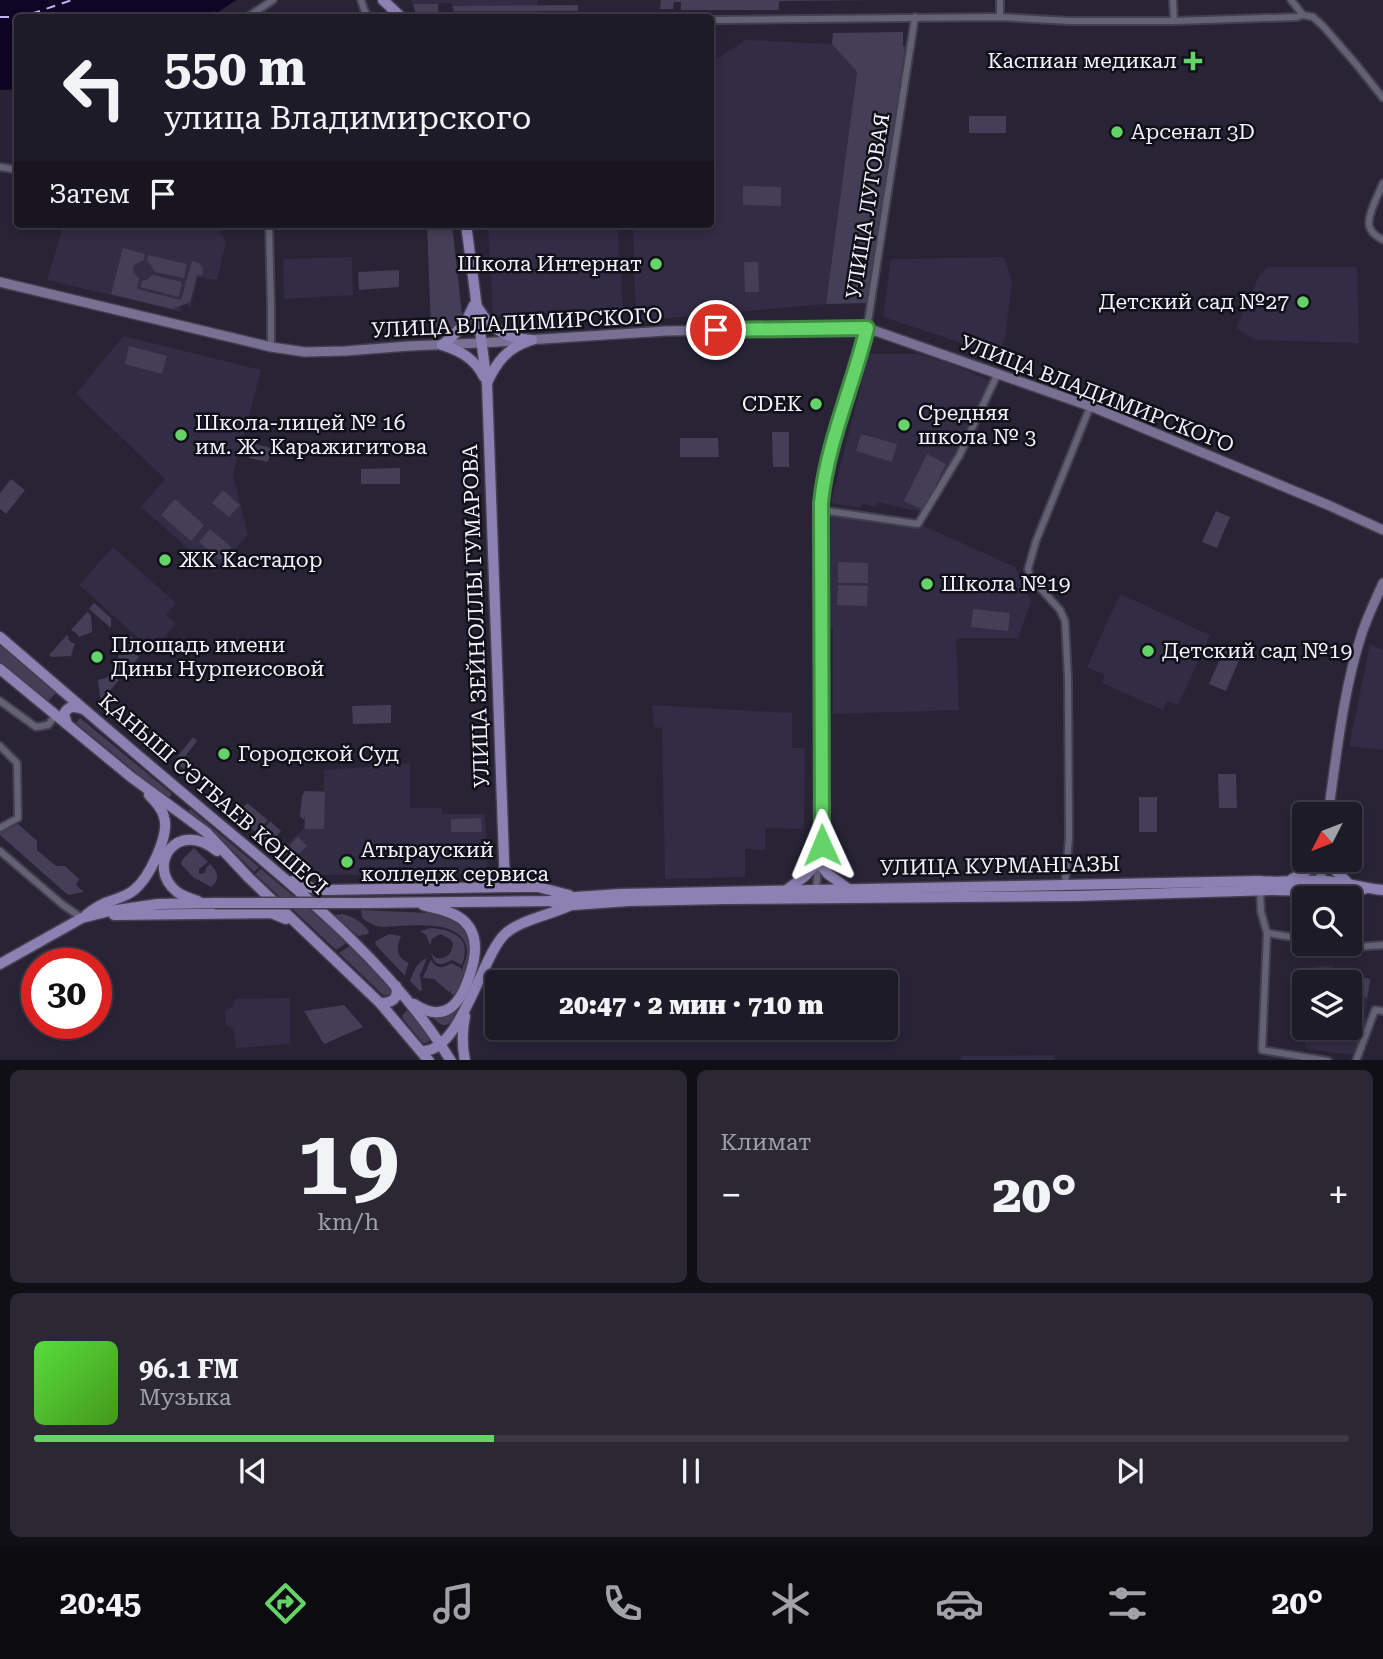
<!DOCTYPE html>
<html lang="ru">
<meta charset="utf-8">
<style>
:root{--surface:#1e1b28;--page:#2b2834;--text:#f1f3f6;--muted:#a1a1a8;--line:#3c3945;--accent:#64d468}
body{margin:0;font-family:"Roboto Serif",serif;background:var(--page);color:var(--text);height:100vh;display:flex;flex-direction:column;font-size:26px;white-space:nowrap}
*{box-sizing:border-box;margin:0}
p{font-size:23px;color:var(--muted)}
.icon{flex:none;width:38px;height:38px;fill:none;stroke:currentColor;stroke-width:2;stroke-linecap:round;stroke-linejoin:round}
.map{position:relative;height:1060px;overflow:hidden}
.sheet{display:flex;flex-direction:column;gap:10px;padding:10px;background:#100f16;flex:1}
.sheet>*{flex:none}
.banner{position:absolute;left:14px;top:14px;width:700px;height:214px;border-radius:7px;box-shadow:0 4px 10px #0003,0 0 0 2px var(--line);background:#1e1b28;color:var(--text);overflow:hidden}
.needle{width:46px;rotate:228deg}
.fabs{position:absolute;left:1292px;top:802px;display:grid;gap:14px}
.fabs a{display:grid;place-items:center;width:70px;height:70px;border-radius:7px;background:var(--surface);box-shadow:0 4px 10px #0003,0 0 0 2px var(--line);font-size:35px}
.speed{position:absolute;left:21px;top:948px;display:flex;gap:14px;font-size:35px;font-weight:700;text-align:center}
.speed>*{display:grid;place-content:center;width:91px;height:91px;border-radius:50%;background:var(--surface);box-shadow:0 4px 10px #0003,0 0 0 2px var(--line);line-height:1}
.speed .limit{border:10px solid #d22;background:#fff;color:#111}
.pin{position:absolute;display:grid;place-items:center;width:60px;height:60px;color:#fff;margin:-30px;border:4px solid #fff;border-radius:50%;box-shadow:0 2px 7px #0007}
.me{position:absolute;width:77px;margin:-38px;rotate:359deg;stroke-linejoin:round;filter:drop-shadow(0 0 5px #0008)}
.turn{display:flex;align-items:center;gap:24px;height:147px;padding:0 35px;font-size:32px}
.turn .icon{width:91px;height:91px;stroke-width:2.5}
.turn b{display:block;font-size:49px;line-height:60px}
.then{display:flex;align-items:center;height:66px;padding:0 35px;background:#0003;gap:14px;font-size:26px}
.big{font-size:52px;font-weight:800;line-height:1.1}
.sheet .card{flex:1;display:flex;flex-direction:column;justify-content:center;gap:10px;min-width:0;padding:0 24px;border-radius:10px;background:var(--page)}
.sheet .dial{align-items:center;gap:0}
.dial b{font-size:91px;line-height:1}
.song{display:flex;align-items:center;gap:21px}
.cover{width:84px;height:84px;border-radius:10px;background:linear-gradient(135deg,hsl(110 70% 55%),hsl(100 70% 35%))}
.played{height:7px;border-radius:4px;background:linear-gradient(90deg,var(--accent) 35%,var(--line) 35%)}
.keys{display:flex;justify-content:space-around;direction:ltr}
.heat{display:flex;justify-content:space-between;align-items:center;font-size:38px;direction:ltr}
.sheet .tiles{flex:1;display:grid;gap:10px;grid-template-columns:1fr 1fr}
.card:last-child{grid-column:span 2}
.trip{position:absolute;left:485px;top:970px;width:413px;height:70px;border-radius:7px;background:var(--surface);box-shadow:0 4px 10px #0003,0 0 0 2px var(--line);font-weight:800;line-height:70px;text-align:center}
.tabs{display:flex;height:112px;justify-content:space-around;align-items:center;background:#0c0b10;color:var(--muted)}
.tabs .icon{width:49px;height:49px}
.tabs .on{color:var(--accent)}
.tabs b{font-size:32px;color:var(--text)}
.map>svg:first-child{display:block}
</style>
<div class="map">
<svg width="1383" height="1061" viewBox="0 0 1383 1061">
<rect width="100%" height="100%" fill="#282436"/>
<g fill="#322c44">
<polygon points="411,0 537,0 537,12 453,13 452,3 439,3 438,17 417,17"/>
<polygon points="745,40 832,44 857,72 826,304 636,321 633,224 710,224 711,63"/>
<polygon points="64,224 222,224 220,233 225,239 226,242 217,280 198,277 190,310 188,304 180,307 182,312 47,280"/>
<polygon points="488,224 617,224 623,309 493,316"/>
<polygon points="352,257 353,295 284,299 283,259"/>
<polygon points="1004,257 1012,282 1005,339 996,354 883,317 891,259"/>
<polygon points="1268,267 1357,267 1359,343 1256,340 1236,328 1259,276"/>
<polygon points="123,336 261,370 233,475 248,535 215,572 141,507 165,479 76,394"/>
<polygon points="869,354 918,354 949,363 989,380 926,513 877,502 876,507 862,504 861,508 831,503"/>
<polygon points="831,516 915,522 1015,567 1031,601 1018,638 956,638 959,710 833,714 833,628 830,627"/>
<polygon points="113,547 176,603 166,615 176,624 152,650 79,585"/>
<polygon points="1120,594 1210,635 1178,705 1167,701 1163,710 1102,683 1105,675 1087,667"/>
<polygon points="1370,644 1383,650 1383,750 1349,746"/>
<polygon points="652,705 792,713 792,748 805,748 804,829 765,828 765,850 745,849 745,877 665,879 662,728 654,727"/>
<polygon points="410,763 410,808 442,808 442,814 485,814 488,874 305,875 279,852 304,828 305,791 324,791 324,770 370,767 370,765"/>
<polygon points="1332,965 1336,972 1371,979 1365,1017 1369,1022 1363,1026 1357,1054 1335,1053 1305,1048 1307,1027 1349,1027 1349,982 1311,982 1313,967"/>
<polygon points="290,998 290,1044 236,1048 234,1029 226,1025 225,1011 233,1006 235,999"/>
<polygon points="1054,1055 1054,1060 961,1060 961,1056"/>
</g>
<g fill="#443e57">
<polygon points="661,0 879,0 779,1 779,10 681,10 681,2 674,2 673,9 660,9"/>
<polygon points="413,4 438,4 438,17 417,17"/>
<polygon points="578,5 578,11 454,11 453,6"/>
<polygon points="903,32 903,46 905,47 896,110 898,112 867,303 826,304 857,72 832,44 833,33"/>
<rect x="969" y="116" width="37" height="17"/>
<polygon points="743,186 781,187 781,206 743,205"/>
<polygon points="427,224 452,224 462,314 457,327 431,328"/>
<polygon points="123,248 145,254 144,260 136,264 133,268 134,273 139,279 137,289 181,300 192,261 199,263 203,268 202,275 197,275 190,302 172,309 111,294"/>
<polygon points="148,255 187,264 184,278 155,272 150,264 147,261"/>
<polygon points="744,262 758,262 759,292 745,292"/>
<polygon points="399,270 399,287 359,290 358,272"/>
<polygon points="153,275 182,282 179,297 140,287 142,281 146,280"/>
<polygon points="129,346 167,356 162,374 125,364"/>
<polygon points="772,432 789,432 789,467 773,467"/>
<polygon points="861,434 897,444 892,462 856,451"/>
<polygon points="680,438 718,438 719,457 680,457"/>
<polygon points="252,443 271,448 268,462 249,458"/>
<polygon points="927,454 946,464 923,510 904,501"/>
<polygon points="400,468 400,484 361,484 361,469"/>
<polygon points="11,479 25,490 6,514 0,509 0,493"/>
<polygon points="223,490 240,505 229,517 212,503"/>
<polygon points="175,499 204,525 191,541 161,515"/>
<polygon points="1216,511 1230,517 1217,548 1202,542"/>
<polygon points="210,529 231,547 220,560 199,542"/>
<polygon points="838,562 868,563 868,583 838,583"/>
<polygon points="838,585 868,586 867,606 837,605"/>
<polygon points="94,603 111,618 111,628 89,609"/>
<polygon points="973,609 1010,613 1008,631 971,627"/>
<polygon points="87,612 91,615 92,632 79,637 75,632 71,630"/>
<polygon points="67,635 69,637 68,639 72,643 75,643 71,656 52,657 49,655"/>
<polygon points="129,635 147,649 141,655 120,636 124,637"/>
<polygon points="0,645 56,693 46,703 0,663"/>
<polygon points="1225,648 1241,655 1226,691 1209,684"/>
<polygon points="136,654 139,657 123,676 121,674 122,672 115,669 119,655"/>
<polygon points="111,674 113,677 119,680 102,700 100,697 98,680 106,678"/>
<polygon points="391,705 391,723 353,724 352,706"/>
<polygon points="80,718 171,793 171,796 167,798 76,723"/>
<polygon points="193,737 197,741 183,759 186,763 185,765 191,770 193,768 196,771 195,779 174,761"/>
<polygon points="1218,774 1236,774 1237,808 1219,808"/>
<polygon points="305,791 325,792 324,829 305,829 305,815 304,820 300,816 302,796"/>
<rect x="1139" y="797" width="18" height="35"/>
<polygon points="247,803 268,820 257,833 237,816"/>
<polygon points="190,809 259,867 254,872 222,840 187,812"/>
<polygon points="481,818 482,832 451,832 451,819"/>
<polygon points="270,821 281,831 270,844 259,835"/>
<polygon points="18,824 37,841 37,850 56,866 65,866 79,879 76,885 84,892 68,895 0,835 0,833"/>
<polygon points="298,837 307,846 291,862 282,853"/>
<path d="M194 848 208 862 199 869V874L205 873 206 868 210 864C218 872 221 880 211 887L193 877 181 864 182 860Z"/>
<polygon points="261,869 348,942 336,950 255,874"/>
<path d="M361 910 430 913 456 919 469 932 472 959 455 996 450 993 452 989 449 992 434 979 423 978V977L431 960C437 969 443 969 451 963L461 968V972C463 966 467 958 467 951 465 921 420 925 398 926 391 926 384 928 376 926 371 924 367 921 362 918Z"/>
<path d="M342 914C353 916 364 923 369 932L368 934 358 936 334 915Z"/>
<path d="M431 928C455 930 472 938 462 965L452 960C441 965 436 968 431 953L436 958C447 960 452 953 453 943L450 939 440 934 432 939 430 945 426 935 420 931Z"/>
<path d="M389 934 401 936C396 947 396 958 409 963L407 967 405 976 375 944 376 941Z"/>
<path d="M351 945 394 990C391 995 388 996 383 995L339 953Z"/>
<path d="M427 958 420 975 422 990 420 991 410 981C414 971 416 963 427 958Z"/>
<polygon points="1342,974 1370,979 1367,998 1349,994 1349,982 1341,982"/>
<path d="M461 1004C453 1023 446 1035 430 1014Z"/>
<polygon points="344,1005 363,1027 324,1044 304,1011"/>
<polygon points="407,1010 409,1010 431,1039 427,1043 423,1043 403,1019 402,1016"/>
</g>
<polygon fill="#0f0524" points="0,0 236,0 217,13 214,11 203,17 18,18 17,89 0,90"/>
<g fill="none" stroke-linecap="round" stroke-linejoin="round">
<polyline stroke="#c1b3f4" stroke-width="2" stroke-dasharray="9 7" stroke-linecap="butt" points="0,17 22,17 72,0"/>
<defs>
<g id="street">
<polyline points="361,0 365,12 370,18"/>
<polyline points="1000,0 1000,17"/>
<polyline points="1173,0 1174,21"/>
<polyline points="1291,0 1303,15 1313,17 1323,26 1356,64 1383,98"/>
<polyline points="246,18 273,0"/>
<polyline points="710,20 1000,17 1070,21 1174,21 1297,17 1303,15"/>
<polyline points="0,167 18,170"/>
<path d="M1383 183C1379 194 1365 218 1370 228 1372 234 1378 237 1383 240"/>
<polyline points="269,224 271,309 271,347"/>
<polyline points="821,510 918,524 959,456 998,373"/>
<polyline points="0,701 36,727 48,725 55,716"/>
<polyline points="0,746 17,763 18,818 0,828"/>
<polyline points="0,851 63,905 82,918"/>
<polyline points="1065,884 1069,838 1068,678 1065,621 1060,610 1030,577 1028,569 1036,541 1090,407"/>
<polyline points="1260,889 1261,912 1267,933 1262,1050 1328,1061"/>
<polyline points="816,893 818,862 822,845 821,510 823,488 840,417 867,328 915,17"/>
<polyline points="1267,933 1304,939"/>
<polyline points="1330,943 1356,947 1383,945"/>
<polyline points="1356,1061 1375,1010 1383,1011"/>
</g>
<g id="secondary">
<polyline points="0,282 271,347 305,352 345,351 409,346 481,343 666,331 867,328 1095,408 1328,505 1383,530"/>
<path d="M1328 814C1337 753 1343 691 1362 633 1368 615 1376 599 1383 583"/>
<polyline points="1320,885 1323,859"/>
</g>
<g id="primary">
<polyline points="383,0 402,18"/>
<polyline points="466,224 487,384 505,887"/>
<path d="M478 308C490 329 508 339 532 340"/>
<path d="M442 345C461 351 475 359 484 377"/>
<path d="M442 345C457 334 467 322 474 305"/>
<path d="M487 383C496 363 507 348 529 341"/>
<path d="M0 637C70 697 139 757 210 816 296 888 392 964 451 1061"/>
<polyline points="0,669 131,777 206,832 249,878 380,1003 429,1061"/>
<path d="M67 724 64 714C69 705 74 706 83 709"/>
<polyline points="1333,859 1335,870 1347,882"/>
<polyline points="1292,879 1308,870 1315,859"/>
<polyline points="292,881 301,886 324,890 516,887 538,887 569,895"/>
<polyline points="788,889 805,876 818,862 828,874 847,888"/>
<path d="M198 901C191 899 183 896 177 892 144 865 178 818 217 851"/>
<polyline points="550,901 560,904 573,905 629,901 725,899 1077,896 1273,890 1349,892 1364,889"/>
<path d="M365 903 550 901 561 898 620 894 1259 881C1280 883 1301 880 1321 881 1343 881 1362 888 1383 890"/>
<path d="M86 915C92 910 98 906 105 903 115 899 126 897 134 890 149 878 170 835 164 817 162 808 155 801 149 795"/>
<polyline points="114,915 271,913 286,919"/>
<polyline points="0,964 82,918 110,911 158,904 215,903"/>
<path d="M380 1003C392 1003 399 999 396 986"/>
<path d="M414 1004C444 1024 460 1005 469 977 476 958 480 936 464 921 453 911 436 909 423 905"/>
<path d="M421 1051C460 1054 481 958 504 935 519 920 550 915 569 906"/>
<path d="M465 1061C462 1046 462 1031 465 1016"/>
</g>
</defs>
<use href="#street" stroke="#433f4e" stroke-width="10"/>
<use href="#secondary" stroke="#433f4e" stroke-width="12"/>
<use href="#primary" stroke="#433f4e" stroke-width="13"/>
<use href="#street" stroke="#656175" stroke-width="6"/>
<use href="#secondary" stroke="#787194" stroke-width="9"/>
<use href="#primary" stroke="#8c81b2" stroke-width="10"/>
<defs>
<polyline id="primary-bridge" points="215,903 365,903"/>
</defs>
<use href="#primary-bridge" stroke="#433f4e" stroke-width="13" stroke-linecap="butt"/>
<use href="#primary-bridge" stroke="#8c81b2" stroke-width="10"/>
</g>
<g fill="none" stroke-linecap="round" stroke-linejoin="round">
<defs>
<path id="route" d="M716 330 867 328C853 386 827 443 821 503L822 845"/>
</defs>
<use href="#route" stroke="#418a44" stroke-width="18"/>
<use href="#route" stroke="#64d468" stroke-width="12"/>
</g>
<g fill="#64d468" stroke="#110f17" stroke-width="2.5">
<path d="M1189.5 50.5h7v7h7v7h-7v7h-7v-7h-7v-7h7z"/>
<circle cx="1117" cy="132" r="7"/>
<circle cx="656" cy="264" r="7"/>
<circle cx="1303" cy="302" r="7"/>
<circle cx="816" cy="404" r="7"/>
<circle cx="904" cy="425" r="7"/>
<circle cx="181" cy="435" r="7"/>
<circle cx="165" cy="560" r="7"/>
<circle cx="927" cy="584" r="7"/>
<circle cx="1148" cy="651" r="7"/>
<circle cx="97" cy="657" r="7"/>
<circle cx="224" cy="754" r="7"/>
<circle cx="347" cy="862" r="7"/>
</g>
<g text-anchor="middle" stroke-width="5" stroke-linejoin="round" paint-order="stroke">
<g font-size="21" fill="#f4f2fe" stroke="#110f17" text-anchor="start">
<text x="1177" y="68" text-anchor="end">Каспиан медикал</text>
<text x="1131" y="139">Арсенал 3D</text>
<text x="642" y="271" text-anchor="end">Школа Интернат</text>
<text x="1289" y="309" text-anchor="end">Детский сад №27</text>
<text x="802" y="411" text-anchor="end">CDEK</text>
<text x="918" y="420">Средняя<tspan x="918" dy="24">школа № 3</tspan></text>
<text x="195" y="430">Школа-лицей № 16<tspan x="195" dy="24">им. Ж. Каражигитова</tspan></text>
<text x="179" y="567">ЖК Кастадор</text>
<text x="941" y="591">Школа №19</text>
<text x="111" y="652">Площадь имени<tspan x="111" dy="24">Дины Нурпеисовой</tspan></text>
<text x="1162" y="658">Детский сад №19</text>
<text x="238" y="761">Городской Суд</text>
<text x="361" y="857">Атырауский<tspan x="361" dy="24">колледж сервиса</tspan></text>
</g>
<g font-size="21" fill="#f4f2fe" stroke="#110f17">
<text transform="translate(868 206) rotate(-81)" y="7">УЛИЦА ЛУГОВАЯ</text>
<text transform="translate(517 323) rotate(-3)" y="7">УЛИЦА ВЛАДИМИРСКОГО</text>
<text transform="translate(1097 394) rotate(21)" y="7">УЛИЦА ВЛАДИМИРСКОГО</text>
<text transform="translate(476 616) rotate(-92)" y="7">УЛИЦА ЗЕЙНОЛЛЫ ГУМАРОВА</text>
<text transform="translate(213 794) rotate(41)" y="7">ҚАНЫШ СӘТБАЕВ КӨШЕСІ</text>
<text transform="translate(1000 866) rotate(-1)" y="7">УЛИЦА КУРМАНГАЗЫ</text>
</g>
</g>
</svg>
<div class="fabs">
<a><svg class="needle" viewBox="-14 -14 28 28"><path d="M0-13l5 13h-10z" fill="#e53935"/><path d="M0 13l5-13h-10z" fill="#a1a1a8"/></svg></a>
<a><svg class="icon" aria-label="search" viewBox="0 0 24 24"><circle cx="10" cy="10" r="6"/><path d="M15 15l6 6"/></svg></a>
<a><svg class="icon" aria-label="layers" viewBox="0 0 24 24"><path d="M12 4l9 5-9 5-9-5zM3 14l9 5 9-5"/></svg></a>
</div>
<div class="speed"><div class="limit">30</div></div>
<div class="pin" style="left:716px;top:330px;background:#d93025"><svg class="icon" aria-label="arrive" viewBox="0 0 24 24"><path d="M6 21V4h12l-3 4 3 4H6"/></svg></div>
<svg class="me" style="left:822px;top:845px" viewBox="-20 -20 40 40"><path d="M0-17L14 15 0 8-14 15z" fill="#64d468" stroke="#fff" stroke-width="4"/></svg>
<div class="trip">20:47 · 2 мин · 710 m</div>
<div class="banner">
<div class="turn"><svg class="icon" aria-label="left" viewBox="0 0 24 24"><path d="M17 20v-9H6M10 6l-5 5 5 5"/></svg><div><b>550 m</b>улица Владимирского</div></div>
<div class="then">Затем<svg class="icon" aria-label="arrive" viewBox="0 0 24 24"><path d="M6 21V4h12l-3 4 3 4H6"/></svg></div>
</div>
</div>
<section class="sheet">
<div class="tiles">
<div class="card dial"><b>19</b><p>km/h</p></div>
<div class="card"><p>Климат</p>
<div class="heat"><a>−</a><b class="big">20°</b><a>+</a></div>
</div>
<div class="card">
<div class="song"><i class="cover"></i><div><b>96.1 FM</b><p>Музыка</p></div></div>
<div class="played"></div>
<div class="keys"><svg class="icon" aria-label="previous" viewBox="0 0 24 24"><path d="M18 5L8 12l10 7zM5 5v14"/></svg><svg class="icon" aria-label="pause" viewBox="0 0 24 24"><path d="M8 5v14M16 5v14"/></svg><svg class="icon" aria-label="next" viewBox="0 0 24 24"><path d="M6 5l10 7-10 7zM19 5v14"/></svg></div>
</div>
</div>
</section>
<nav class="tabs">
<b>20:45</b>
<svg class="icon on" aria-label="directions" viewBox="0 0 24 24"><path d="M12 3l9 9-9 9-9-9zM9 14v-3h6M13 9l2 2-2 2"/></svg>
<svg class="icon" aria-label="music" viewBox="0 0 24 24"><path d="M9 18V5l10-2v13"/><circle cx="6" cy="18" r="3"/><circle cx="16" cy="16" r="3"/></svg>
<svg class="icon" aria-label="phone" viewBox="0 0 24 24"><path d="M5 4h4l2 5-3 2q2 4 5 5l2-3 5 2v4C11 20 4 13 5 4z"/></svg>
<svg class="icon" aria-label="climate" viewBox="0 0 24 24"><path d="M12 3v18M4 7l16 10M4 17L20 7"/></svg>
<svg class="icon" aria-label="car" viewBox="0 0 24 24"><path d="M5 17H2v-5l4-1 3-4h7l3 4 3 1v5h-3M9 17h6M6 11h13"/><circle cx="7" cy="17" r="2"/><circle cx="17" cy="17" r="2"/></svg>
<svg class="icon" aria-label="filters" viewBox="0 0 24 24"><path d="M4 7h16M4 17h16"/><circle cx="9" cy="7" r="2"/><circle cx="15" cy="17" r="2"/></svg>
<b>20°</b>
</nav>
